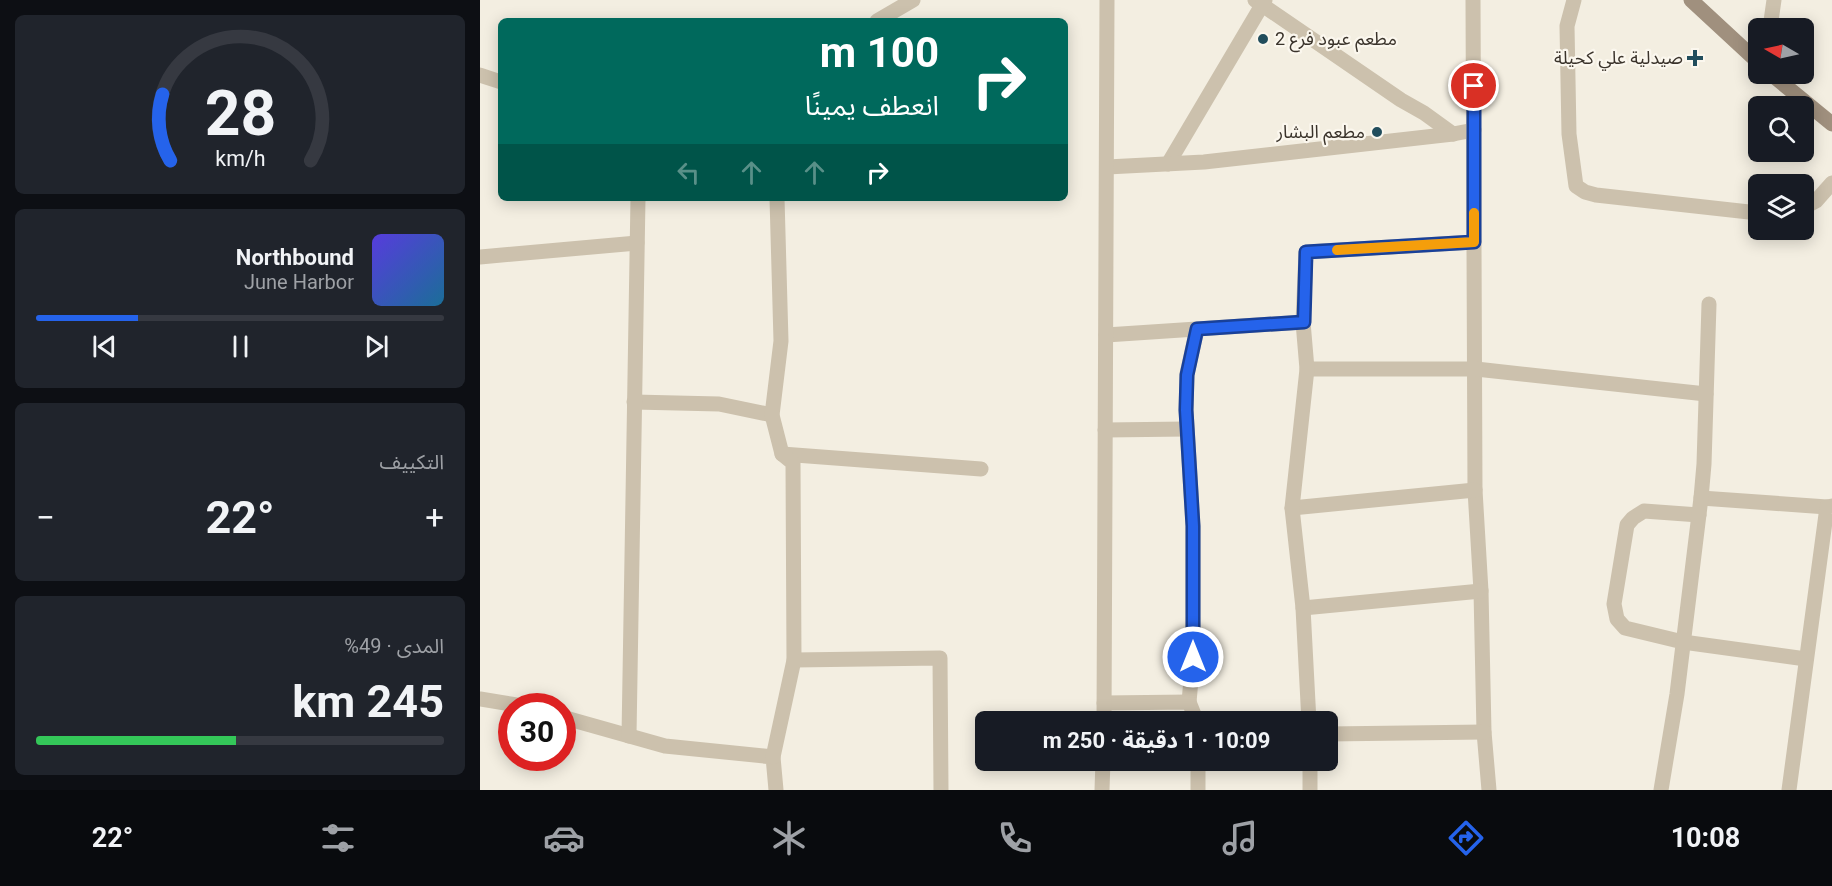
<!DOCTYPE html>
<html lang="ar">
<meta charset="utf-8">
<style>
:root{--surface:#171b24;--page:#20242c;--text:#f1f3f6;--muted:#9ea1a6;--line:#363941;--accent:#2563eb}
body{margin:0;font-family:Roboto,"Noto Sans Arabic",sans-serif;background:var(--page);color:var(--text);direction:rtl;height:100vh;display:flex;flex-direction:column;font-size:22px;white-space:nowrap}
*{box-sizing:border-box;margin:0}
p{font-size:20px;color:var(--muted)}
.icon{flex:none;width:33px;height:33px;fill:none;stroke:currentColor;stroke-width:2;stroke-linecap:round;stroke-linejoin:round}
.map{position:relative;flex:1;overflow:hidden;direction:ltr}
.side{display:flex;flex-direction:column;gap:15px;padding:15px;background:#0d0f14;width:480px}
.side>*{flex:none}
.guide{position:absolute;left:18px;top:18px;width:570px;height:183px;border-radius:9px;box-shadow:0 3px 15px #0003;direction:rtl;background:#00695c;color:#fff;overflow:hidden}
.needle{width:39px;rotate:279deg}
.buttons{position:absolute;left:1268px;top:18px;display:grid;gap:12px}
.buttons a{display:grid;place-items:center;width:66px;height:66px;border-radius:9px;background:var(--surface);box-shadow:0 3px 15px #0003;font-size:30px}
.speed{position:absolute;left:18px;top:693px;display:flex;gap:12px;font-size:30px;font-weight:700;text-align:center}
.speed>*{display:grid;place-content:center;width:78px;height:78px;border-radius:50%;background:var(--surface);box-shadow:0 3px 15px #0003;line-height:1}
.speed .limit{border:9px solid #d22;background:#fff;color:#111}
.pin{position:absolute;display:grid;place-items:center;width:51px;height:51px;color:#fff;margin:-26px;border:3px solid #fff;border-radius:50%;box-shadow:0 2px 6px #0007}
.me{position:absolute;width:66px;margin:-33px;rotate:0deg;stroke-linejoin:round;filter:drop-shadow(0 0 4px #0008)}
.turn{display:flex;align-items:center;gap:21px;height:126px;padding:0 30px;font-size:27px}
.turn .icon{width:78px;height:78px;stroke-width:2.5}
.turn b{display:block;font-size:42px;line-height:51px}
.lanes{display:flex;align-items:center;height:57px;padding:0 30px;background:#0003;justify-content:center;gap:30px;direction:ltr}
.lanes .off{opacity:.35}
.big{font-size:45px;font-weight:700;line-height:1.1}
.side .card{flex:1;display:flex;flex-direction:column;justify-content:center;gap:9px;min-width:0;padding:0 21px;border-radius:9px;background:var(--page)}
.side .dial{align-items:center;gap:0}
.dial svg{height:156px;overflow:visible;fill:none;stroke:var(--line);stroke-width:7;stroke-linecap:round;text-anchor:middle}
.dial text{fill:var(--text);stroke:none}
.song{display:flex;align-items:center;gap:18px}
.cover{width:72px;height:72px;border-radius:9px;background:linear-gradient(135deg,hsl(250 70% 55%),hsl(200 70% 35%))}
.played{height:6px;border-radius:3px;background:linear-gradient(90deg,var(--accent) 25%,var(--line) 25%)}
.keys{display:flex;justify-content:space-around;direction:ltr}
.heat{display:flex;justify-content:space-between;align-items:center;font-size:33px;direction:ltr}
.charge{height:9px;border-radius:4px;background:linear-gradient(90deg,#34c759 49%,var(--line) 0)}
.trip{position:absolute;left:495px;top:711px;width:363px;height:60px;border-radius:9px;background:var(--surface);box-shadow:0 3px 15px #0003;font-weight:700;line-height:60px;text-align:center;direction:rtl}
.menu{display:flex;height:96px;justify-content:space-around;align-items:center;background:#090b0e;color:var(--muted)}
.menu .icon{width:42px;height:42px}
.menu .current{color:var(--accent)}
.menu b{font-size:27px;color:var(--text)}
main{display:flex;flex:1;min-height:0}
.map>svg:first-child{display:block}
</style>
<main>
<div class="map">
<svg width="1352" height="790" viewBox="0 0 1352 790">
<rect width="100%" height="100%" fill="#f3eee1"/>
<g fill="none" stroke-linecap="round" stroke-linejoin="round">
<g stroke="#ccc1ad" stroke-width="15">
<polyline points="775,0 921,100 944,113 973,134"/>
<polyline points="993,0 995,490 1001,591 1004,732 1009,790"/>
<polyline points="1094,0 1087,26 1089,134 1096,186 1105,192 1116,195 1278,213"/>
<polyline points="397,21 433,0"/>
<polyline points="1290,28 1294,0"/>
<polyline points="0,75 21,82"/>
<polyline points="688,164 785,0"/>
<polyline points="627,167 724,162 973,134 994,130"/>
<polyline points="1323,208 1336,201 1352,183"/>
<polyline points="0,257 157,243"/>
<polyline points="626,335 823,322"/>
<polyline points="827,369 996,369 1226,394"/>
<polyline points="154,402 239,404 292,415"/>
<polyline points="625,430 707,429"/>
<polyline points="302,454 501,469"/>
<polyline points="1221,498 1347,507"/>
<polyline points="812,508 995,490"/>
<polyline points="1219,515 1164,511 1153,518 1147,525 1134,604 1137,619 1145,628 1203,642 1326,659"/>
<polyline points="823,608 1001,591"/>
<polyline points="314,660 460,658 461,790"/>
<polyline points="0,699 43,706"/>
<polyline points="709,702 713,657 713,526 706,410 707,374 717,329"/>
<polyline points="624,703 709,702 717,722"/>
<polyline points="82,717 185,746 293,757 296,790"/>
<polyline points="624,722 627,0"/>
<polyline points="829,722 823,608 812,508 827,369 823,322 826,252 994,242"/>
<polyline points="848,734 1004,732"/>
<polyline points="149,736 158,198"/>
<polyline points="293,757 314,660 313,463 302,454 292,415 301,341 297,198"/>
<polyline points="622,790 623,760"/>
<polyline points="718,790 718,760"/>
<polyline points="830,790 830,760"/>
<polyline points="1181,790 1197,694 1221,498 1224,464 1229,304"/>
<polyline points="1309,790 1347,507 1352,506"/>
</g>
<g stroke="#a0907e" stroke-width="15">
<polyline points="1211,0 1278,62"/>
<polyline points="1291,74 1352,124"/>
</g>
</g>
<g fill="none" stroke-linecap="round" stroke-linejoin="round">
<defs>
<polyline id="route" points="713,657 713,526 706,410 707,375 717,329 824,322 826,252 994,242 994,86"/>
</defs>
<use href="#route" stroke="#184099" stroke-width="15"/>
<use href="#route" stroke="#2563eb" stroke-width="10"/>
<polyline stroke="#f59e0b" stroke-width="10" points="857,250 994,242 994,213"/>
</g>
<g fill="#214d5c" stroke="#fbf7ee" stroke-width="2">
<circle cx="783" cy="39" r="6"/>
<path d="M1212 49h6v6h6v6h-6v6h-6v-6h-6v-6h6z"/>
<circle cx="897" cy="132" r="6"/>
</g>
<g text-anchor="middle" stroke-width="4.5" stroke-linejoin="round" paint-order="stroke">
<g font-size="18" fill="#3a332b" stroke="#fbf7ee" text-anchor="end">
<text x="795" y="45" text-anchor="start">مطعم عبود فرع 2</text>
<text x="1203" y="64">صيدلية علي كحيلة</text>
<text x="885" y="138">مطعم البشار</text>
</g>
</g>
</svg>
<div class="buttons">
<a><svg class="needle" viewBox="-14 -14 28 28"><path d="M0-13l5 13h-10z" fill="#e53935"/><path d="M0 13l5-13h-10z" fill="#9ea1a6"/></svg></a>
<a><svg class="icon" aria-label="search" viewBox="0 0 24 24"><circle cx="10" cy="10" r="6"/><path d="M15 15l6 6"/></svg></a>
<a><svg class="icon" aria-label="layers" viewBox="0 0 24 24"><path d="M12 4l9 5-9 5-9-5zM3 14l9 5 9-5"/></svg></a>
</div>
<div class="speed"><div class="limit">30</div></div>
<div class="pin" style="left:994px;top:86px;background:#d93025"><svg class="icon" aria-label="arrive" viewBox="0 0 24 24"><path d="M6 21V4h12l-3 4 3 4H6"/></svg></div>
<svg class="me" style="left:713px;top:657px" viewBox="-20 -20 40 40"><circle r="17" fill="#2563eb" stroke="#fff" stroke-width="3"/><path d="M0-11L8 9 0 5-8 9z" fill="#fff"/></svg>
<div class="trip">10:09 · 1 دقيقة · 250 m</div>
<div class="guide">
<div class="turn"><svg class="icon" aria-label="right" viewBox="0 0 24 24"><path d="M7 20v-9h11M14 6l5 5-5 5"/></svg><div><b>100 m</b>انعطف يمينًا</div></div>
<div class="lanes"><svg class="icon off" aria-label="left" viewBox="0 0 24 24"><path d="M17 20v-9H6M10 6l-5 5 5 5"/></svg><svg class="icon off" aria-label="ahead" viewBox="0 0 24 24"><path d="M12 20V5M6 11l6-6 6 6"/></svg><svg class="icon off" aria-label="ahead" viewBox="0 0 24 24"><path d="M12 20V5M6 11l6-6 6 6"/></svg><svg class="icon" aria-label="right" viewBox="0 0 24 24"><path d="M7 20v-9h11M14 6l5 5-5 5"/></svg></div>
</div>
</div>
<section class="side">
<div class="card dial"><svg viewBox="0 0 100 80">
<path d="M14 69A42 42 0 1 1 86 69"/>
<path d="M14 69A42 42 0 0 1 10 35" stroke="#2563eb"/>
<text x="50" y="56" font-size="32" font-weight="700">28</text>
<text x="50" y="72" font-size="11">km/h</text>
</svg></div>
<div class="card">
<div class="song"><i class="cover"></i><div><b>Northbound</b><p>June Harbor</p></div></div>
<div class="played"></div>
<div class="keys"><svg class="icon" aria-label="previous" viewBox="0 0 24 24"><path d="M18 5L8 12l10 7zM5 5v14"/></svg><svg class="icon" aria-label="pause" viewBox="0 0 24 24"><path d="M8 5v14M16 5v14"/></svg><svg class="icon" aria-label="next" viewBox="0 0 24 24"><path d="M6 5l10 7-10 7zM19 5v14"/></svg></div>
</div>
<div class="card"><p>التكييف</p>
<div class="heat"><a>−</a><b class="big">22°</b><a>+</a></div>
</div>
<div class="card"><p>المدى · 49%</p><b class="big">245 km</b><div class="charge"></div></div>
</section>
</main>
<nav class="menu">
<b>10:08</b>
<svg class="icon current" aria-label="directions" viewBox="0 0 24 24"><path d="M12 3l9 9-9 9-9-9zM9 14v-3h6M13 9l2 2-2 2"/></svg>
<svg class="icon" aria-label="music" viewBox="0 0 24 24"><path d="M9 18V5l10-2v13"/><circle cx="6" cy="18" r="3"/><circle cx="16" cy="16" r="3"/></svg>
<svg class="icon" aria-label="phone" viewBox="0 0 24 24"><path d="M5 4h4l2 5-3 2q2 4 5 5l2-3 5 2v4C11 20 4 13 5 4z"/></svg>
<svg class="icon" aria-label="climate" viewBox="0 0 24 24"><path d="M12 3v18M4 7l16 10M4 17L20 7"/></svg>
<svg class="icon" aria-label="car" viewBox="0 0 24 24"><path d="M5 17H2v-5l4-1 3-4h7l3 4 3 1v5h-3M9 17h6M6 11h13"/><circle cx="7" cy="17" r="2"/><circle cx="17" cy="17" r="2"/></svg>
<svg class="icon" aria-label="filters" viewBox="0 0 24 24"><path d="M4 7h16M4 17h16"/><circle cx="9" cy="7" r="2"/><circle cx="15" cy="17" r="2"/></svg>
<b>22°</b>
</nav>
